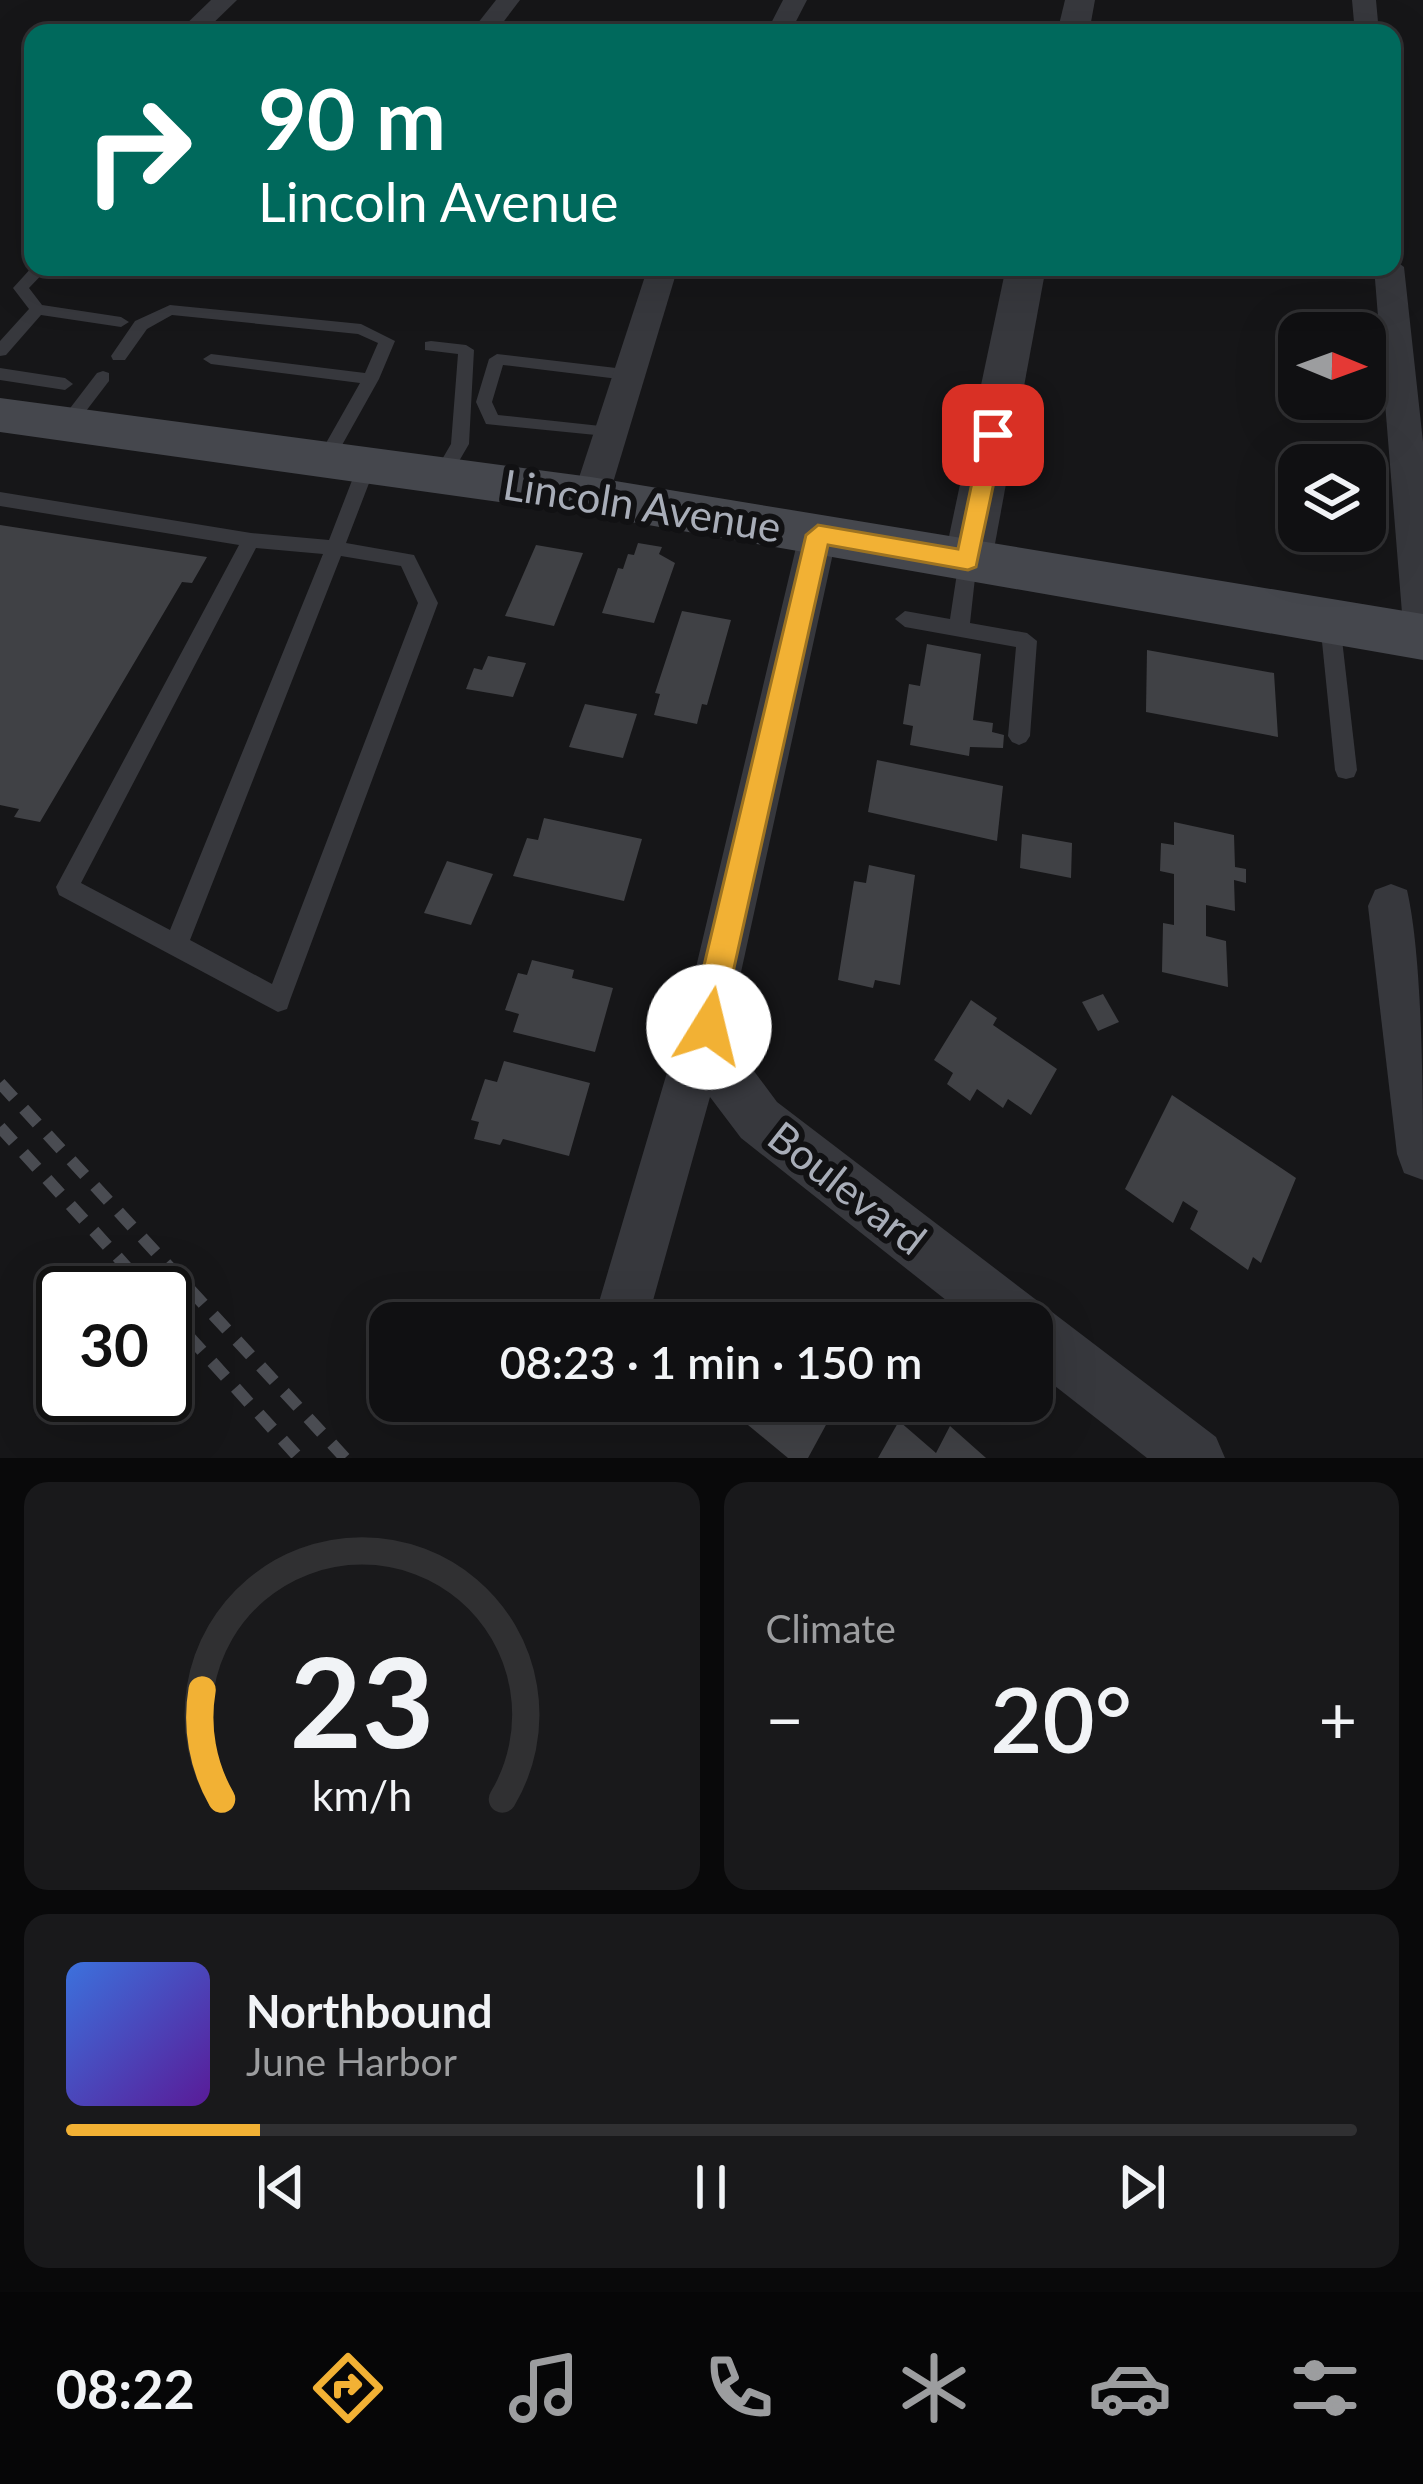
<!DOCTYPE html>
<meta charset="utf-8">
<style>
:root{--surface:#101012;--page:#19191b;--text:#f1f3f6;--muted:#9c9d9f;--line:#303032;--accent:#f2b134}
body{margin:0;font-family:Lato,sans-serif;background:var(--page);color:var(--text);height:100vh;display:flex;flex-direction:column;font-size:45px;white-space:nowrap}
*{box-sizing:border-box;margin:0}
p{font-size:39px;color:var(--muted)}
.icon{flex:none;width:66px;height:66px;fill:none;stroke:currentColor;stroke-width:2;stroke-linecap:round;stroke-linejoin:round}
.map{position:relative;height:1458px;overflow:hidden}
.details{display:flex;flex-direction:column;gap:24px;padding:24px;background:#09090a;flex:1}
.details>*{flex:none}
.top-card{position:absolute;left:24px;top:24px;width:1377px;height:252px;border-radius:24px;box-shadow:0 12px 48px #0002,0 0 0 3px var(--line);background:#00695c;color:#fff;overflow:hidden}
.needle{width:78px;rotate:91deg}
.buttons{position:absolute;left:1278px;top:312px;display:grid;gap:24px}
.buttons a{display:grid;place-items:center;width:108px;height:108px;border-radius:24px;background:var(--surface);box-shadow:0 12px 48px #0002,0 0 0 3px var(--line);font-size:60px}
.speed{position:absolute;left:36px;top:1266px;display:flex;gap:24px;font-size:60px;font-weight:700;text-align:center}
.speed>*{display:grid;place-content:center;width:156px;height:156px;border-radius:50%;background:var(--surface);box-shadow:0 12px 48px #0002,0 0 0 3px var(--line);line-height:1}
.speed .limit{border:6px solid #111;border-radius:18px;background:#fff;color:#111}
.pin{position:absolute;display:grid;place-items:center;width:102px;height:102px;color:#fff;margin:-51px;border-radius:24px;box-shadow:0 6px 18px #0006}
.me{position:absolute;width:132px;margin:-66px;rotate:9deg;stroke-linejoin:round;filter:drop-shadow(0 0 9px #0008)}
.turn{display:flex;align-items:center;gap:42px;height:252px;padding:0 36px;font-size:54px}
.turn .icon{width:156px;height:156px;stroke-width:2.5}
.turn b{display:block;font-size:84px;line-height:102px}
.big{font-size:90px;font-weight:600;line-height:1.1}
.details .tile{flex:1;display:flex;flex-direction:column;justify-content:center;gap:18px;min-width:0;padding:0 42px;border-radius:24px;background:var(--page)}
.details .dial{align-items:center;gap:0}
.dial svg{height:312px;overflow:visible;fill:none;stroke:var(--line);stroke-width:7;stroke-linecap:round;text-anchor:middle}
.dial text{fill:var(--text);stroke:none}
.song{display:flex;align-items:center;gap:36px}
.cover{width:144px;height:144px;border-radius:18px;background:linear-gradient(135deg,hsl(220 70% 55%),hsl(270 70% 35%))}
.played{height:12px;border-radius:6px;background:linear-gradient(90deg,var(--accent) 15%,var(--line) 15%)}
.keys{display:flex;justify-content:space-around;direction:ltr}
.heat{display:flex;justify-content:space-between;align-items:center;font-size:66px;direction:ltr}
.details .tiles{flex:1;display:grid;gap:24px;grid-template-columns:1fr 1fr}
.tile:last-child{grid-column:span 2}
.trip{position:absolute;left:369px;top:1302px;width:684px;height:120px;border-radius:24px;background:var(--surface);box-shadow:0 12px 48px #0002,0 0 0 3px var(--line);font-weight:600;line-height:120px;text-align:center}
.tab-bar{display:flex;height:192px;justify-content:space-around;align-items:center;background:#060607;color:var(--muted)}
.tab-bar .icon{width:84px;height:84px}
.tab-bar .on{color:var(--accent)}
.tab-bar b{font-size:54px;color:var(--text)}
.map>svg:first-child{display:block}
</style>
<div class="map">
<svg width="1423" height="1458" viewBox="0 0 1423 1458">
<rect width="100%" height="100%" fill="#161618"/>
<g fill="#404145">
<polygon points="0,525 207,557 192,583 182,582 40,822 14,817 19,809 0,805"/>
<polygon points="638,543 662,547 659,554 675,563 654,623 602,613 618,568 623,569 628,554 634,555"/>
<polygon points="536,545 583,553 554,626 505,616"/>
<polygon points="682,611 731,620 707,705 702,704 697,724 654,715 660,694 655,693"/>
<polygon points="927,644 981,654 973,720 993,723 992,732 1004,735 1003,748 970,747 969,756 910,745 913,726 903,724 909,684 920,686"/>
<polygon points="1147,650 1274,673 1278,737 1146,712"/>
<polygon points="488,656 526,663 513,697 466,689 474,668 482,670"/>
<polygon points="585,704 637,714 623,758 569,747"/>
<polygon points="877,760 1003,786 997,841 868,812"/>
<polygon points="544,818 642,839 624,901 513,876 527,838 538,840"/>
<polygon points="1174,822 1234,835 1235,867 1246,869 1246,883 1234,880 1235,911 1206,905 1206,936 1226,941 1228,987 1162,972 1163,923 1174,925 1174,874 1160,871 1161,843 1174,845"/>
<polygon points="1022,834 1072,843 1071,878 1020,868"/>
<polygon points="447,861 493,874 471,925 424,913"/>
<polygon points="869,865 915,875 900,985 875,980 873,988 838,980 854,881 866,883"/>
<polygon points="532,960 574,970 572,978 613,988 595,1052 513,1032 519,1014 505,1010 518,973 527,975"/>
<polygon points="1103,994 1119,1022 1098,1031 1082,1002"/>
<polygon points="971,1000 997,1018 993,1025 1057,1069 1031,1115 1008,1099 1003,1108 977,1089 970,1101 947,1084 953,1073 934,1060"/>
<polygon points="504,1061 590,1083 569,1156 503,1139 500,1145 474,1139 479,1122 471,1120 485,1079 497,1082"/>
<polygon points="1172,1095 1296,1178 1261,1263 1253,1257 1248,1270 1190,1229 1198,1211 1183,1201 1173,1223 1125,1189"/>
<polygon points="761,1401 839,1401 808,1458 788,1458 748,1425"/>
<polygon points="899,1421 936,1453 950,1426 986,1458 878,1458"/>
</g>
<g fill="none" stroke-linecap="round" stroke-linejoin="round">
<g fill="#37383d" fill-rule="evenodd">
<polygon points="33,266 49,267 29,288 42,305 121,317 129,322 121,327 41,315 6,355 0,356 0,341 29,309 13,288"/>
<polygon points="170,305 361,324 395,341 379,379 332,463 326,465 317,459 360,383 211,364 203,359 211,354 365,373 378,343 358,334 172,315 147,329 125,360 113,360 111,356 135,321"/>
<polygon points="431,341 466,345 474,350 469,444 448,480 442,481 433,475 451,444 458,354 425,350 425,342"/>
<polygon points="497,354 633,370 633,378 627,380 503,365 492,402 498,415 610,427 616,429 616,437 486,424 476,402 489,359"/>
<polygon points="0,368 65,378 73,384 65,390 0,380"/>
<polygon points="103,371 109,373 109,381 73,428 61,428 61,420 97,373"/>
<path d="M367 459 376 465 346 543 414 555 438 603 290 1000 287 1009 278 1012 59 895 56 887 239 545 0 506V492L251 533 329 540 358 465ZM256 548 323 554 170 930 81 883ZM341 556 401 566 418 603 272 984 190 940Z"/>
<polygon points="968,553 977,560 970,623 1027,633 1037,641 1030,736 1026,742 1019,745 1012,742 1008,736 1016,647 905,627 895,619 905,611 950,619 959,560"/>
<polygon points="1330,614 1340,622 1357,770 1354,777 1346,779 1338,777 1335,770 1320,622"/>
</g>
<g fill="#37383d" fill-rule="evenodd">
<polygon points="211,0 237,0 203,33 177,33"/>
<polygon points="496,0 520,0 495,33 470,33"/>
<polygon points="783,0 807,0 790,33 766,33"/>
<polygon points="1352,0 1376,0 1379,33 1355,33"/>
<polygon points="1392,258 1404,267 1423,442 1423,641 1409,636 1403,625 1374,267 1392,267"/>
<polygon points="648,267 678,267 609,496 604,505 591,509 578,505 573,496"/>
<polygon points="818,521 831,525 837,535 736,995 742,1055 777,1102 1216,1437 1225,1458 1147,1458 1032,1368 1032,1323 975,1323 741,1138 710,1097 647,1322 607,1322 599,1302 687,1005 799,535 805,525"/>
<path d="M1391 884 1407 890C1423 960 1423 1102 1423 1180L1404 1173 1397 1154 1368 906 1375 890Z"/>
</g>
<g fill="#37383d" fill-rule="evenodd">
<polygon points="1065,0 1095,0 1089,33 1057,33"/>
<polygon points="1006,267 1046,267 992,560 985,573 968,579 951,573 944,560"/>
</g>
<polygon fill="#45474d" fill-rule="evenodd" points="0,398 591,477 1423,614 1423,660 591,515 0,432"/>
<g stroke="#4a4c52" stroke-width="12" stroke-dasharray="20 15" stroke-linecap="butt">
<polyline points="0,1083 345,1458"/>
<polyline points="0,1127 150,1293"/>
<polyline points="165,1310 299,1458"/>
</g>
</g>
<polygon fill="#f2b134" stroke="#9d7322" stroke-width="3" points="993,427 1004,435 976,567 968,570 828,545 728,995 721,1039 709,1043 698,1039 693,1027 697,995 806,535 818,525 958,549 982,435"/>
<g text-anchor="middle" stroke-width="12" stroke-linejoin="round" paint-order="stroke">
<g font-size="42" fill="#a8adb8" stroke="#111113">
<text transform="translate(642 506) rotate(9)" y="15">Lincoln Avenue</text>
<text transform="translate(847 1188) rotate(38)" y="15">Boulevard</text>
</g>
</g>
</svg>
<div class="buttons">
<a><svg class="needle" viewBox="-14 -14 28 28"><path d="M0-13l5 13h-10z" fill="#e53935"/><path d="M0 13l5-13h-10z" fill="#9c9d9f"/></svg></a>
<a><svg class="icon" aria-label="layers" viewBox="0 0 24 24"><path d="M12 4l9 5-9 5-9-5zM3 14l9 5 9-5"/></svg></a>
</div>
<div class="speed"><div class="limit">30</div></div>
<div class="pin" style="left:993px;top:435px;background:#d93025"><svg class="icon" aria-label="arrive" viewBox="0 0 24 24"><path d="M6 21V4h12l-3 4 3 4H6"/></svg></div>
<svg class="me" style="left:709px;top:1027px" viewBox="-20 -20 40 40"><circle r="19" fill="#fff"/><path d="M0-13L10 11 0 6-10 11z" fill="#f2b134"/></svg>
<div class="trip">08:23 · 1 min · 150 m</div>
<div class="top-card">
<div class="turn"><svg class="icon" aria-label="right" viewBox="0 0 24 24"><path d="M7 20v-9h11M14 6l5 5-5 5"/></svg><div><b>90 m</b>Lincoln Avenue</div></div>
</div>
</div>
<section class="details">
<div class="tiles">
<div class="tile dial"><svg viewBox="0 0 100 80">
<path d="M14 69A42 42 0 1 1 86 69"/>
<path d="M14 69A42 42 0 0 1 9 41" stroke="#f2b134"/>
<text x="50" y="56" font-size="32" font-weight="700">23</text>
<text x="50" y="72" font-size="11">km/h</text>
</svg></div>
<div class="tile"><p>Climate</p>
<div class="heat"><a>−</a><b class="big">20°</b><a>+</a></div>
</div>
<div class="tile">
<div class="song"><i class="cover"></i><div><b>Northbound</b><p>June Harbor</p></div></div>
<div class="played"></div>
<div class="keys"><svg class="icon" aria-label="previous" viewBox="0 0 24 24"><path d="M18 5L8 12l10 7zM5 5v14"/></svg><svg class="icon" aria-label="pause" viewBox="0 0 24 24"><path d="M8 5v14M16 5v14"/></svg><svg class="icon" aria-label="next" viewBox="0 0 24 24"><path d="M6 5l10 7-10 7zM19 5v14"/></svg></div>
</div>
</div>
</section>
<nav class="tab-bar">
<b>08:22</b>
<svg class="icon on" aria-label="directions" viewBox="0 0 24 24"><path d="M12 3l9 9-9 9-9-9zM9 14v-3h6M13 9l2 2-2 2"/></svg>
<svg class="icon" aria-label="music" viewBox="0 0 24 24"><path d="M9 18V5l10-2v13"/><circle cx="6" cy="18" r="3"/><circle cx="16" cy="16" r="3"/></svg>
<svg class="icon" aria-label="phone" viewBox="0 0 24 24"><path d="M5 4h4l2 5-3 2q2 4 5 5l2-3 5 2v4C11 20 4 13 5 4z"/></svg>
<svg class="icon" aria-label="climate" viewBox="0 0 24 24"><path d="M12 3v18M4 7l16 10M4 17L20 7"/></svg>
<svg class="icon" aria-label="car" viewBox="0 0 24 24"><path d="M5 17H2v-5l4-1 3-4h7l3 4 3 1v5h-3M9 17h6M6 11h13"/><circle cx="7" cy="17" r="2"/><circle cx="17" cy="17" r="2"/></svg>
<svg class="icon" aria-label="filters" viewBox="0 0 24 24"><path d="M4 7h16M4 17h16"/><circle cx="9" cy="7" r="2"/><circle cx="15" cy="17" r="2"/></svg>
</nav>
